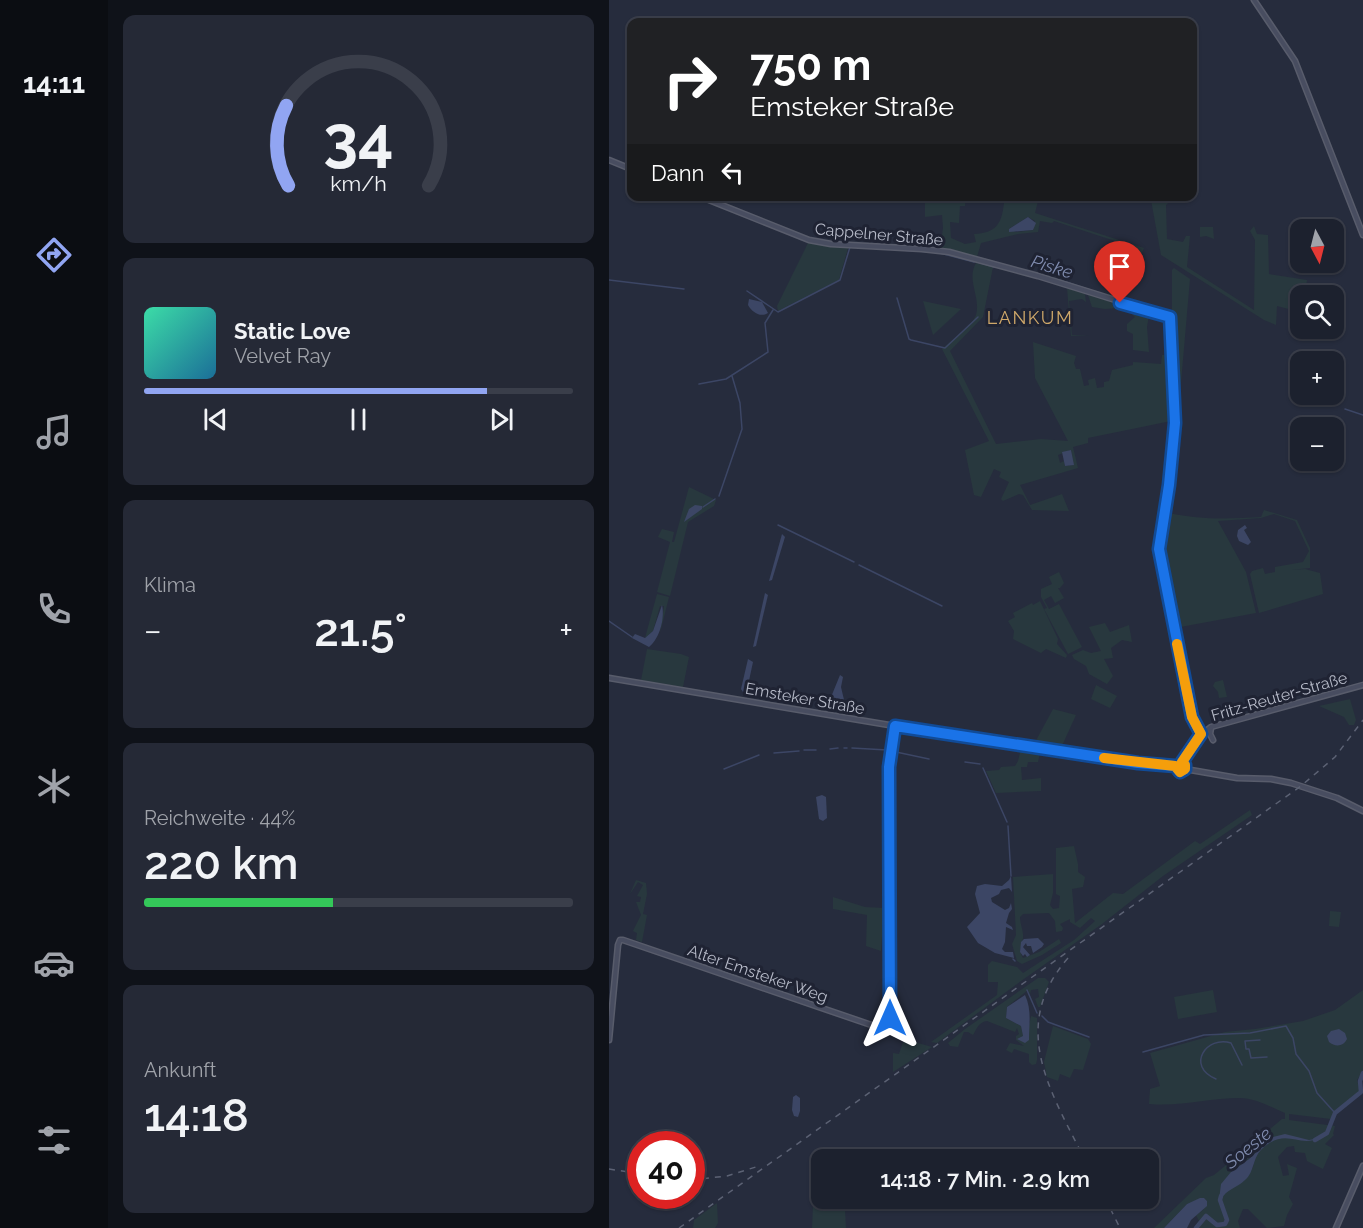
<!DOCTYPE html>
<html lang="de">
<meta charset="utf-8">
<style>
:root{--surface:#1c212e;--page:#252936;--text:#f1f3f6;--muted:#a0a3aa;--line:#3a3e4a;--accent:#91a5f2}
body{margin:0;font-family:Raleway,sans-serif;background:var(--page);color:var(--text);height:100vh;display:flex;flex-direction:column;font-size:22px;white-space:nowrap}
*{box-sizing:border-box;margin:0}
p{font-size:20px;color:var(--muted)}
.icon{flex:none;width:33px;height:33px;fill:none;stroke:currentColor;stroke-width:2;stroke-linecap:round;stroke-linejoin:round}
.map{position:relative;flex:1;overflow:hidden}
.panel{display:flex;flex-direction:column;gap:15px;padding:15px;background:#0f1219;width:501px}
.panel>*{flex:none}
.guide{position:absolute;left:18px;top:18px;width:570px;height:183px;border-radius:12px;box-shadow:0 2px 4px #0004,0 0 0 2px var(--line);background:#202124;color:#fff;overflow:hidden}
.needle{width:39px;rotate:173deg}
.buttons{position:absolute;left:681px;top:219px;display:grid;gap:12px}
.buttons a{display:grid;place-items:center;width:54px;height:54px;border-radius:12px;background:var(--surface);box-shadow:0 2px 4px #0004,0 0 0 2px var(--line);font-size:30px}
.speed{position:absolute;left:18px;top:1131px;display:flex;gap:12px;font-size:30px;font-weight:700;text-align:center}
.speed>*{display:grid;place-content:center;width:78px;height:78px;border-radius:50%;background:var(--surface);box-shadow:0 2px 4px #0004,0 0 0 2px var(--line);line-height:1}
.speed .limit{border:9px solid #d22;background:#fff;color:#111}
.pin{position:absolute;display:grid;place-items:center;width:51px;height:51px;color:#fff;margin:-62px -26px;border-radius:50% 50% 50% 0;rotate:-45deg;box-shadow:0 0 6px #0007}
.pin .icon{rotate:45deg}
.me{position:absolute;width:66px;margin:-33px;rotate:0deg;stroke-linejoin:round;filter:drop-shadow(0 0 4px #0008)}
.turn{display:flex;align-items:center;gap:21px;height:126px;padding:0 24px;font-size:27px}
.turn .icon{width:78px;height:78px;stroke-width:2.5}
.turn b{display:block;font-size:42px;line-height:51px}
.then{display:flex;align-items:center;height:57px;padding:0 24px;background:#0003;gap:12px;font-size:22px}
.big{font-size:45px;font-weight:600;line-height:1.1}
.panel .tile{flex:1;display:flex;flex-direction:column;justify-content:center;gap:9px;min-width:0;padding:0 21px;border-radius:12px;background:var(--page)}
.panel .dial{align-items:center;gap:0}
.dial svg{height:156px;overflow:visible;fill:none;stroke:var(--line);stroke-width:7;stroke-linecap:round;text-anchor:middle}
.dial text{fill:var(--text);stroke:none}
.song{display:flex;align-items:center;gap:18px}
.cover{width:72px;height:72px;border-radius:9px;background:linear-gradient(135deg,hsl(160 70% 55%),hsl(200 70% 35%))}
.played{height:6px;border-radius:3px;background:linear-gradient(90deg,var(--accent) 80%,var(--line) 80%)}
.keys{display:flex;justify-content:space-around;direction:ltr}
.heat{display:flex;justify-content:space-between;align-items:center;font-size:33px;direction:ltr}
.charge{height:9px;border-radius:4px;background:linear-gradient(90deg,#34c759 44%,var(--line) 0)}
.trip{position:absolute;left:202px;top:1149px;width:348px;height:60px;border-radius:12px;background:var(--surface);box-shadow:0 2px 4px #0004,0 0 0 2px var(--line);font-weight:600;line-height:60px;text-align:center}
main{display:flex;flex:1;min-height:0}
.tab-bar{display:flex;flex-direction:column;width:108px;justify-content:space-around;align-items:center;background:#0b0d12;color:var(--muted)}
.tab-bar .icon{width:42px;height:42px}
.tab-bar .current{color:var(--accent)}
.tab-bar b{font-size:27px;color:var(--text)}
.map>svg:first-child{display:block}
</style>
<main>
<nav class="tab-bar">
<b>14:11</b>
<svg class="icon current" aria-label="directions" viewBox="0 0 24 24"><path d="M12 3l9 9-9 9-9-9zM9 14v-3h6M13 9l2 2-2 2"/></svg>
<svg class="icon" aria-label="music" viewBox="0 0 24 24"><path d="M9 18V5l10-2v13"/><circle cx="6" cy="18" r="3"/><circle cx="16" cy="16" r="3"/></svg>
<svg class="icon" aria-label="phone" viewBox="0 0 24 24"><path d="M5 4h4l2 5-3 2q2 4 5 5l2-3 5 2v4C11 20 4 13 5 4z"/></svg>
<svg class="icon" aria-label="climate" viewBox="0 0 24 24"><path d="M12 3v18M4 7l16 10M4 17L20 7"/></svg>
<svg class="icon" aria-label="car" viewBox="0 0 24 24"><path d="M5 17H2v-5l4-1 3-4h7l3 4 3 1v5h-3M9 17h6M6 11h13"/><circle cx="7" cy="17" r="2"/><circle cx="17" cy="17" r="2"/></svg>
<svg class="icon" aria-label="filters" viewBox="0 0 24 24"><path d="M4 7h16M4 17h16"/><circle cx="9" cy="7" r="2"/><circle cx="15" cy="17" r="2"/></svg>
</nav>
<section class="panel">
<div class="tile dial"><svg viewBox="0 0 100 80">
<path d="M14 69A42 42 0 1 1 86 69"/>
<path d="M14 69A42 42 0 0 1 13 28" stroke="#91a5f2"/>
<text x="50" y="56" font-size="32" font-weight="700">34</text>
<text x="50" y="72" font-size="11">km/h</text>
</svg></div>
<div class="tile">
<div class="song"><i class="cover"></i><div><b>Static Love</b><p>Velvet Ray</p></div></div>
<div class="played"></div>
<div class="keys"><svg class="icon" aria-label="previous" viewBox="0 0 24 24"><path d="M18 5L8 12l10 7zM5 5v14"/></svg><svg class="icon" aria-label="pause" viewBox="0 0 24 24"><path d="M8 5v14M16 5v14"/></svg><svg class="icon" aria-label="next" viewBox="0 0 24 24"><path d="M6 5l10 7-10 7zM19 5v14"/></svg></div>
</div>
<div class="tile"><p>Klima</p>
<div class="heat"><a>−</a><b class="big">21.5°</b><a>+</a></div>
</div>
<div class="tile"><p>Reichweite · 44%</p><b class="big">220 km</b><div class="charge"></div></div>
<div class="tile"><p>Ankunft</p><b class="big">14:18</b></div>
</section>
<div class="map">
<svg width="754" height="1228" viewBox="0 0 754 1228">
<rect width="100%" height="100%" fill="#262c3d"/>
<g fill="#28383e" fill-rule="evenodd">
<path d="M316 197H357L356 206H351L350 223 341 222 342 238 356 244 367 242 365 234C387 233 393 224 395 202H389L385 197H430L426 213 535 248 531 258 529 273H527L531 253 528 252 524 258 519 257 518 251H509L511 272H510L506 241 445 221 443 223 431 221 429 232 409 234 372 243 368 257 331 249 334 228 333 215 316 217ZM419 217 426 221 424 230 407 232 400 229Z"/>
<polygon points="563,197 571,197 572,199 561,201 557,205 558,239 574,242 577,236 581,236 578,267 645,310 646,240 641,231 645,226 648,234 659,235 660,274 698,280 696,295 692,296 691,312 668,306 667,325 655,320 552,255 542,200"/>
<polygon points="591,227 604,227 605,239 597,236 591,237"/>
<polygon points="199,243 239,248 230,280 169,311 168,306"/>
<path d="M367 263 384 267 374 317 341 351 387 444 432 439 459 441 426 378 424 342 467 356 465 363 467 369H471L475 386 480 385 479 380 486 378 488 388 495 387V382L500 381 503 370 524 365V362L552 364 553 355H560L562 421 479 438V443L464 447 469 468 411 485 421 505 453 494 460 511 423 510 414 495 410 494 394 501 392 499 400 482 390 477 392 472 385 469 372 497 365 495 356 450 380 441 333 349C342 341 363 326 367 315 372 297 357 280 367 263ZM462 450 464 465 456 466 455 461 451 463 449 455Z"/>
<polygon points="565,268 581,279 570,406 568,407 563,315 563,270"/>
<polygon points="458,288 476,294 477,302 473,299 460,301 463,335 480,335 462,336"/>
<polygon points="479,295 509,304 509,308 496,309 483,307"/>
<polygon points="314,301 352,309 324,335"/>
<polygon points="512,305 540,315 538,327 540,352 524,350 524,334 518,331 518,324 526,317 522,313 512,310"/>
<polygon points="80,487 107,500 105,506 79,522 61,596 48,592 61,542 49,537 53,529 65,532 63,542 65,542"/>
<path d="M655 510 688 520 701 548V568L682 570 696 569 711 573 714 594 650 613 641 574 643 571 654 568 656 574 666 572V567L694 562 700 551 686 521 665 514 652 518 609 521 637 572 647 613 566 628 553 548 558 515 560 513C592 520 620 519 652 517Z"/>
<polygon points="450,572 455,583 451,588 449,588 455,598 446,603 442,596 435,600 440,609 450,604 473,647 459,654 435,609 438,608 432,597 432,589 443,584 440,577"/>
<polygon points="48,594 60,597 51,633 55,606 51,606 44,631 36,638"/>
<polygon points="431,601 449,639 448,644 458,655 457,658 437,649 432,653 404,639 405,631 399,621 406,617 404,613 423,603 424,605"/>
<polygon points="496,623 501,632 520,625 523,642 513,640 502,648 504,658 495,659 504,676 498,684 480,674 477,666 465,659 463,655 474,650 482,653 492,651 480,627"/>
<polygon points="38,649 72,654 80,657 74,687 32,680"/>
<polygon points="614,680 618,697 610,698 609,692 604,686 606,682"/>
<polygon points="487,685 508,696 501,708 482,699"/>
<polygon points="741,699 747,720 745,725 740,725 735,717 710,706"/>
<polygon points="444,709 467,715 452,748 424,746"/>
<polygon points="412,748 442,752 442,755 431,753 429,762 419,762 418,767 412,767 413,780 432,778 432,791 387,793 377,771 390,770 392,767 406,766 409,761"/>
<path d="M641 810 643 815 554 876 493 924 412 981 328 1043 322 1042 388 995 389 982H379V965L383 961 408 967 414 973 465 940 486 921 482 918 471 928 461 922V919L451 924 454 928 453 931 447 932 446 921 440 913 414 914 411 917C411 924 415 932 414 938 413 947 409 949 414 958L430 952 450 939 452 943 433 955 413 964 408 961 403 944 407 935 404 877 444 874V893L441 905 444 909 450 908 451 896 447 894V848L465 846 469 864V872L476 877 474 887 463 889 466 923 504 893 514 894 586 841 591 844Z"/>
<polygon points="27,880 37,883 38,894 34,914 38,915 33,942 27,940 28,933 24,931 32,915 27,902 31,902 32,897 28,896 34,885 29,882 21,894"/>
<polygon points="224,897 256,907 275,908 272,951 257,946 258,915 224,909"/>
<polygon points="721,911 732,912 730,927 720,926"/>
<path d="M429 978H436L440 982 431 1007H429L426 999 430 997 429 989 422 990 421 994 419 990 398 1007 397 1018 412 1026 414 1036 420 1040 419 1031 422 1016 428 1018V1060L427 1064 423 1065 420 1062V1054L405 1049 403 1053 397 1050 401 1043 415 1046 407 1040V1036L410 1034 408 1028 406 1032 378 1021C370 1022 368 1028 364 1035L359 1032H355L349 1047 341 1046 339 1043 356 1029Z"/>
<polygon points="604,990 608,1012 569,1019 565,997"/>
<path d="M754 990V1071L748 1080 751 1091 722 1119 680 1114V1120L726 1126 724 1134 725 1135 716 1144 723 1148 714 1169 698 1161 696 1153 686 1152 685 1146 678 1147 669 1157 674 1176 680 1175 678 1164 688 1168 680 1197 684 1204 678 1215 675 1226 658 1228 639 1209H634L629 1221 631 1228H585L590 1221 587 1215 594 1210 598 1201 595 1198 578 1204 555 1228H545L597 1178 605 1175 673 1119H676V1113C662 1107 646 1098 631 1098 600 1098 571 1107 540 1104L541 1089 551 1086 541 1053 616 1032 646 1029 694 1021 726 1010ZM645 1155C648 1175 629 1183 615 1192L622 1172Z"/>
<polygon points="444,1026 479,1039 482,1044 474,1070 465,1069 461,1078 451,1074 449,1081 438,1077 435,1062"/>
<polygon points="295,1039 323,1047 284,1072 284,1053 290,1054"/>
<polygon points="108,1203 109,1223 106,1228 84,1228 85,1220"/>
<polygon points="204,1204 236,1209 237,1228 203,1228"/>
</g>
<g fill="#3c4665">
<polygon points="419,217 427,223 424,230 400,232 400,229"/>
<path d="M140 299 153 302 159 313C151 318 143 312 139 305Z"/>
<polygon points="462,450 465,465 456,466 453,452"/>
<polygon points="86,505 93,506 93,509 75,522 80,509"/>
<polygon points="636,525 638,528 635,530 642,542 639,545 630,541 628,536 629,530"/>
<polygon points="173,534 176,537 163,580 160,581"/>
<polygon points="156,593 159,595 147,646 144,647"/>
<path d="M53 605C56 618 51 638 40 647L23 638 26 634 36 638 44 631Z"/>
<polygon points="139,659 144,662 138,690 134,692 132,689"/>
<polygon points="231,675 234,677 232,687 236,704 232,707 227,706 225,703 221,705 220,702"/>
<polygon points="213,795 217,797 218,818 214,821 210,819 207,797"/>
<polygon points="402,876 403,892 400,888 392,890 390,894 382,898 383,902 396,910 400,908 402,903 403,909 400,913 397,923 403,927 404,930 397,927 396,942 393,949 396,952 404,952 405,958 386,953 369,943 358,927 371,913 366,894 368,886 376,884 393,886 400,880"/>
<polygon points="429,938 435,944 433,947 424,953 422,946 418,946 417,943 414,947 421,955 418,957 416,954 414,956 411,952 412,942 415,939"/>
<path d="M416 995C423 1010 420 1024 420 1040L416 1043 408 1039 414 1036 412 1026 397 1018 398 1007Z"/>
<path d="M730 1029 736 1033 738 1039C734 1047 726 1047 720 1042L718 1036 722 1031Z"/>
<polygon points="187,1095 191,1098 191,1111 189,1117 185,1116 183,1110 184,1097"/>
<path d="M676 1134 700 1140 711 1138C688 1148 678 1127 654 1148 643 1157 646 1172 636 1180 628 1188 617 1189 612 1200H610L612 1184 622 1172 640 1159 664 1137Z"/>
<polygon points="591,1198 595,1198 598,1201 598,1206 582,1220 578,1228 555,1228 578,1204"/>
</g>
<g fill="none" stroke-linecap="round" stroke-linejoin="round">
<g stroke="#3c4665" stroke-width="1.5">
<polyline points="157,225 192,239"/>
<polyline points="205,243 215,245"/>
<polyline points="291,250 322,252"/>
<polyline points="327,252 365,262"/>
<polyline points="371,258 457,282 509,299"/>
<polyline points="368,262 385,267"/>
<polyline points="0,280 75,289"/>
<polyline points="138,291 169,312 231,280 241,247"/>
<polyline points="288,298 300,339 302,340 336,348 369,317"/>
<polyline points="550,311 556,311"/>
<polyline points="90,384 117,379 159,352 156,323 164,310"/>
<polyline points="736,409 754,415"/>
<polyline points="110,496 133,429 131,403 123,376"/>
<polyline points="94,507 106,499"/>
<polyline points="169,525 245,562"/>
<polyline points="250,565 333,606"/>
<polyline points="0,621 23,637"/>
<polyline points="235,748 238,748"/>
<polyline points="243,748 278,750"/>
<polyline points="221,749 229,748"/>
<polyline points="195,750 207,750"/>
<polyline points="287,752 320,759"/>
<polyline points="165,753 190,751"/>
<polyline points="356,762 371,764"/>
<polyline points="374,768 398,822"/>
<polyline points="115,769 150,755"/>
<polyline points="399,826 402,876"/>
<polyline points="404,959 406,961"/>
<polyline points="418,990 428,1013"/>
<polyline points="433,1016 439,1022 480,1037"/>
<polyline points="651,1040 636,1041 637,1049 640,1049 642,1058 658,1057"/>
<polyline points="534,1052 595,1035 641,1033 677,1026 684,1038 687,1054 700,1071 708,1093 726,1113"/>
<path d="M607 1079C576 1066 598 1035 622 1043L633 1065"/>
</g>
<g stroke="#3c4665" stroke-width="4.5">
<polyline points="706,1140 718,1133 726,1113 752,1092 751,1081 754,1073"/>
<polyline points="587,1228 597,1216 608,1225 616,1224 618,1220 611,1200 612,1196"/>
</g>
<defs>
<g id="secondary">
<polyline points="645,0 686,61 754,235"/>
<polyline points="0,160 22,169"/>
<polyline points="90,196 200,240 222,244 313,249 340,252 429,276 561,317 565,423 557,508 550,548 583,717 592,734"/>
<polyline points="0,678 286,726 529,763 566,766 571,772 576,769 628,778 662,779 682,783 728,798 754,811"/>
<polyline points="602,728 601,734 604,740"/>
<polyline points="573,762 589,737 602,727 754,685"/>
<polyline points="0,1040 9,945 11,940 14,940 274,1029 280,1029 282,1025 280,767 286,726"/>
<polyline points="727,1228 754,1166"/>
</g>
</defs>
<use href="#secondary" stroke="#585c6b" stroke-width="7"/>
<use href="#secondary" stroke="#484d60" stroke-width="4"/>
<g stroke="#5c6274" stroke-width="1.5" stroke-dasharray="6 6" stroke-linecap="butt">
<path d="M459 958C399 1027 442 1092 476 1160"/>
<polyline points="0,1169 32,1174"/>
<polyline points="82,1180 118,1176 150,1166"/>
<polyline points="496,1198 511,1228"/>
<polyline points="70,1228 692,786 726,757 754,720"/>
</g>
</g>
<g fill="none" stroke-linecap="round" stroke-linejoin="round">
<defs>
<polyline id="route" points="281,1018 280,767 286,726 529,763 566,766 571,772 576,769 576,765 573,762 592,734 583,717 550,549 560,485 566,423 561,317 511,303"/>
</defs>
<use href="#route" stroke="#114b97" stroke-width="15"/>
<use href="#route" stroke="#1a73e8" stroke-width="10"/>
<polyline stroke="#f59e0b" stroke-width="10" points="495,758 566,766 571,772 576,769 576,765 573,762 592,734 583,717 568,644"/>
</g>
<g text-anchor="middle" stroke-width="6" stroke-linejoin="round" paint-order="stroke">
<g font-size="16" fill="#b6bac8" stroke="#1f2333">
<text transform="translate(270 234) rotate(5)" y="6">Cappelner Straße</text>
<text transform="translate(670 696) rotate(-16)" y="6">Fritz-Reuter-Straße</text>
<text transform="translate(196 698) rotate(10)" y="6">Emsteker Straße</text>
<text transform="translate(149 973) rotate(19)" y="6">Alter Emsteker Weg</text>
</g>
<g font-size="18" font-style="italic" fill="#7f8bae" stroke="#1f2333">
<text transform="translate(443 267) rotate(17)" y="6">Piske</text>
<text transform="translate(639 1148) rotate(-39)" y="6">Soeste</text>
</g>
<g font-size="18" letter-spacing="1.5" fill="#cfa86a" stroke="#1f2333">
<text x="421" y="324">LANKUM</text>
</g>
</g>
</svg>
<div class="buttons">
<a><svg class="needle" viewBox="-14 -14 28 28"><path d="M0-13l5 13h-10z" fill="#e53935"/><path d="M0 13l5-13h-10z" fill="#a0a3aa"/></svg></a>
<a><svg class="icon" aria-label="search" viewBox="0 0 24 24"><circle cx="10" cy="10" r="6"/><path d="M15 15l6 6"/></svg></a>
<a>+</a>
<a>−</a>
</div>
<div class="speed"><div class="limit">40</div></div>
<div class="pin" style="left:511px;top:303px;background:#d93025"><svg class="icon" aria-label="arrive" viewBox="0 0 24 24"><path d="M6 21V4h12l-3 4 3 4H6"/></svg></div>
<svg class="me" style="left:281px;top:1018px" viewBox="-20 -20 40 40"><path d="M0-17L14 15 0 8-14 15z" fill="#1a73e8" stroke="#fff" stroke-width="4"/></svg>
<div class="trip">14:18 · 7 Min. · 2.9 km</div>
<div class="guide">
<div class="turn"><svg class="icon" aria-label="right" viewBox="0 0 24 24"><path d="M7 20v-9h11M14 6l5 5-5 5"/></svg><div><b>750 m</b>Emsteker Straße</div></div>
<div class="then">Dann<svg class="icon" aria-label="left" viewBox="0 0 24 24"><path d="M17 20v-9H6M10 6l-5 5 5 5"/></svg></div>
</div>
</div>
</main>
